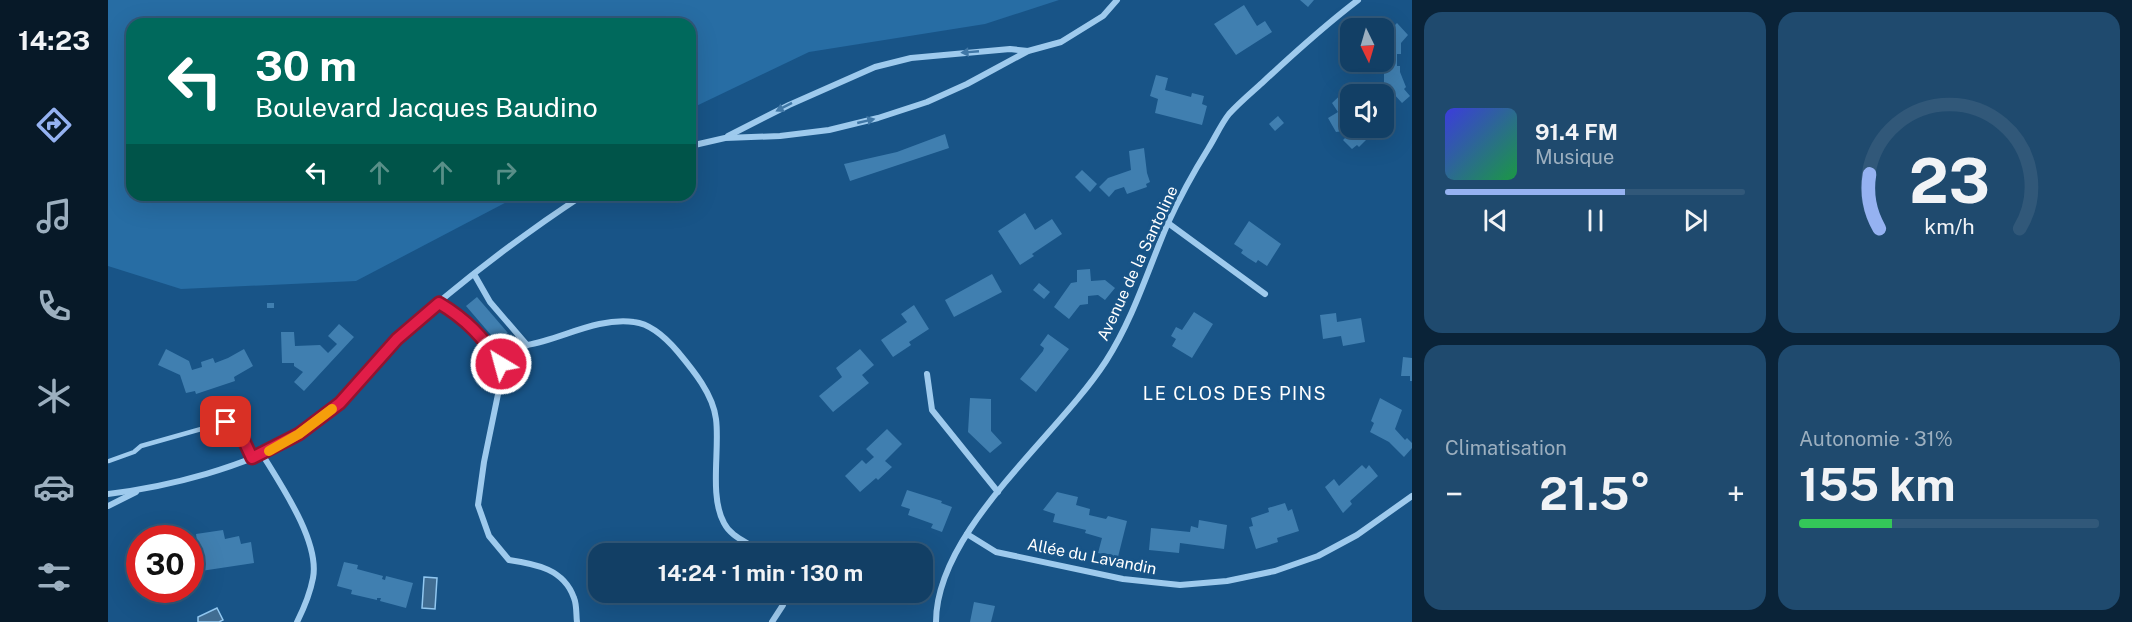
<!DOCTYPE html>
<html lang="fr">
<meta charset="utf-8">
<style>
:root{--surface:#123f65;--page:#1f4a6e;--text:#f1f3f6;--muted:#9cafbf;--line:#315879;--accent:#95b2f1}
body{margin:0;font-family:"Public Sans",sans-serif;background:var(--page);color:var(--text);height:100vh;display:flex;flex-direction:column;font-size:22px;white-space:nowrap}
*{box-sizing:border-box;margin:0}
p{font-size:20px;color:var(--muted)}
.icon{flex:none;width:33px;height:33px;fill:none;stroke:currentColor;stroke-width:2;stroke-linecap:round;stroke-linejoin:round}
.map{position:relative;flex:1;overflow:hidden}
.panel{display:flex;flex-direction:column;gap:12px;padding:12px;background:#0a2338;width:720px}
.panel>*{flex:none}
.banner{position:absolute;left:18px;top:18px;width:570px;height:183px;border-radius:18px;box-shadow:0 6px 24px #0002,0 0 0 2px var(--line);background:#00695c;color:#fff;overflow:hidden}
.needle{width:39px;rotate:175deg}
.controls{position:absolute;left:1232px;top:18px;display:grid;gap:12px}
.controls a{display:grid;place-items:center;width:54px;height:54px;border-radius:12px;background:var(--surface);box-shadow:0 6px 24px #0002,0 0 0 2px var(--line);font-size:30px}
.speed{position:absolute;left:18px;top:525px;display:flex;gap:12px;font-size:30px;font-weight:700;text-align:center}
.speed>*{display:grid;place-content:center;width:78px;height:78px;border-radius:50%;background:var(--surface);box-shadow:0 6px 24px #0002,0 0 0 2px var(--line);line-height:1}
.speed .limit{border:9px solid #d22;background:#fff;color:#111}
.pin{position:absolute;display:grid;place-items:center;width:51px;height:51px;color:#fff;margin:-26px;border-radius:12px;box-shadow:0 3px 9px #0006}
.me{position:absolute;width:66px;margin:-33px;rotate:323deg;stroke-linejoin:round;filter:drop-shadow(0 0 4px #0008)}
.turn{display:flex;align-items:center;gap:21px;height:126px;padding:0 30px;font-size:27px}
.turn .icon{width:78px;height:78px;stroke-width:2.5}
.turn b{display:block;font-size:42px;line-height:51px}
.lanes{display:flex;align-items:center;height:57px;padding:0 30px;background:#0003;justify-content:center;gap:30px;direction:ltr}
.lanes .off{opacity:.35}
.big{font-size:45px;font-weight:700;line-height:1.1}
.panel .widget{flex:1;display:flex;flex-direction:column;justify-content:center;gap:9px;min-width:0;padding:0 21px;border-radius:18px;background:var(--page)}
.panel .dial{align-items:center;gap:0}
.dial svg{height:156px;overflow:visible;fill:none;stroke:var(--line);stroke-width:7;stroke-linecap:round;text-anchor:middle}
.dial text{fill:var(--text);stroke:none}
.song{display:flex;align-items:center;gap:18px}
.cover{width:72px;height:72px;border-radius:9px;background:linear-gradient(135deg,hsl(240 70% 55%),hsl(140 70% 35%))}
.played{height:6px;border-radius:3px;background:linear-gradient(90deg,var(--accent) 60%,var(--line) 60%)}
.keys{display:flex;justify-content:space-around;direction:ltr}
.heat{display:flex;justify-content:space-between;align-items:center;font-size:33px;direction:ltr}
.charge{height:9px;border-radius:4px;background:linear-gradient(90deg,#34c759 31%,var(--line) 0)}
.panel .tiles{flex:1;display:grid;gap:12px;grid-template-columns:repeat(2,1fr)}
.trip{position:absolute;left:480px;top:543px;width:345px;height:60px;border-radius:18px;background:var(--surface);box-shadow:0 6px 24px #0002,0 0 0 2px var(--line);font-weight:700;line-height:60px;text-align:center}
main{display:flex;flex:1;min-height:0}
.tabs{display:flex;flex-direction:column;width:108px;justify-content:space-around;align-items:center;background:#071928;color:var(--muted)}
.tabs .icon{width:42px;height:42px}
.tabs .active{color:var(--accent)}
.tabs b{font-size:27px;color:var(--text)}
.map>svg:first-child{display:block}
</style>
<main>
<nav class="tabs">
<b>14:23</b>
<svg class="icon active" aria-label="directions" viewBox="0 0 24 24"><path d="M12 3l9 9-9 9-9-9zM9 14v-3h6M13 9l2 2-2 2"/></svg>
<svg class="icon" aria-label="music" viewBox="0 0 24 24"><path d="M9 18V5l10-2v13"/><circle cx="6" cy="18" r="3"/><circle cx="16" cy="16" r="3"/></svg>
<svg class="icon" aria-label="phone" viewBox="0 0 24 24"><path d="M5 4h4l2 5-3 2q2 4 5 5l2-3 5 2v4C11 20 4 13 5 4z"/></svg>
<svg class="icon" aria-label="climate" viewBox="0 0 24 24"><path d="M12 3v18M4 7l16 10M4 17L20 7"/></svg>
<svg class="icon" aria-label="car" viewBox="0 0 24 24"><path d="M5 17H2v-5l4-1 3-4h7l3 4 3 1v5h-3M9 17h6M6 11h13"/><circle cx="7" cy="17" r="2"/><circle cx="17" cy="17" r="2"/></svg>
<svg class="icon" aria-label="filters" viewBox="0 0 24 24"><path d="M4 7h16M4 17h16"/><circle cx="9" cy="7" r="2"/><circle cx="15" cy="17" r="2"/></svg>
</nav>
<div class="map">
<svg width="1304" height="622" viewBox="0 0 1304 622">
<rect width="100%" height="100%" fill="#185487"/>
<polygon fill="#276da4" points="0,0 951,0 877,24 701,52 582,109 582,24 24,24 24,195 412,195 248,281 73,289 0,266"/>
<g fill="#416d92" stroke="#91c7f0" stroke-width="1.5">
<polygon points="316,577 329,578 327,609 314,608"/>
<polygon points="109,608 115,620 111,622 90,622 90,617"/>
</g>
<g fill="#407fb0">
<polygon points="1192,0 1206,0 1200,7"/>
<polygon points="1136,5 1149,26 1157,21 1164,32 1128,55 1106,24"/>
<polygon points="1289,23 1300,35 1293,43 1293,54 1289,54 1289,66 1292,66 1292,72 1298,87 1296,89 1302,96 1294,103 1276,83 1276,72 1265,72 1265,62 1275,62 1275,37 1278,37 1278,34"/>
<polygon points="1048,75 1060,78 1057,90 1083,97 1084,93 1096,96 1094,104 1099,106 1094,125 1047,113 1050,99 1042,96"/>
<polygon points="1240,88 1246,94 1242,94 1242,128 1264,128 1267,131 1251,147 1249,145 1244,149 1235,140 1240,135 1235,131 1228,132 1220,118 1230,112 1224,103"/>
<polygon points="1170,116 1176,123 1167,131 1161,124"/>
<polygon points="837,134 841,148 742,181 736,164 789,152"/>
<polygon points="1036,148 1039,173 1042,182 1038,184 1039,187 1019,194 1016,187 1007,190 1001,197 991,187 1000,178 1023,170 1021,151"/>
<polygon points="974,170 989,184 982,192 967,177"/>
<polygon points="917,213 927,230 944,219 954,234 924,254 926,256 912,265 890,231"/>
<polygon points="1141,221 1173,244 1159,266 1150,260 1148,263 1140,258 1133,253 1135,250 1126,244"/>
<polygon points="982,269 983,281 997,280 1007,288 997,300 990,295 980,296 980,304 972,305 961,319 946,307 963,283 969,282 969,270"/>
<polygon points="884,274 894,292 846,317 837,300"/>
<polygon points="931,283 942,292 936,299 925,290"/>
<polygon points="369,297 400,333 389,342 358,306"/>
<rect x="159" y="303" width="7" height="5"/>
<polygon points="806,305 821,329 801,342 803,345 785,357 773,340 799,322 793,314"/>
<polygon points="1086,312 1105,324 1084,358 1064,346 1068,339 1063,336 1068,327 1074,330"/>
<polygon points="1228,313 1229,322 1253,318 1257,342 1235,346 1233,336 1215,339 1212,315"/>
<polygon points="231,324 246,337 196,391 186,382 195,372 186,366 186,363 174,363 173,332 186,332 187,346 212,345 220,353 229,344 220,336"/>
<polygon points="940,334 961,349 928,392 912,379 935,351 936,348 932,345"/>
<polygon points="58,349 81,361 84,370 94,367 93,362 105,358 107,363 120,358 136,349 145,366 126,377 127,381 88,394 87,391 78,393 72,375 50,365"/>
<polygon points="752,349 766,365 754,375 761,383 725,412 711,396 734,377 728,368"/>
<polygon points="1295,357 1304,358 1304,381 1302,381 1302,376 1293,376"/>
<polygon points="862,398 883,399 883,431 894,443 882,453 860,432"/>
<polygon points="1272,398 1294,410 1287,429 1297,440 1299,438 1304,443 1304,448 1296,457 1281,442 1262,432 1266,423 1263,421"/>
<polygon points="779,429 794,444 777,461 784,467 770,480 768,478 752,492 737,476 754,460 758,464 766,457 758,449"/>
<polygon points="1254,465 1258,469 1261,465 1270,476 1242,501 1244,504 1235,513 1217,487 1226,479 1231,486"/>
<polygon points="799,490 834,501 833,503 844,507 834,532 823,528 825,524 800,515 802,509 793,506"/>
<polygon points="949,492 970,497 968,505 982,509 981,515 998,519 1000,516 1019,521 1010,557 990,553 994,538 977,533 978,530 945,522 947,514 935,510"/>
<polygon points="1177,503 1180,511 1184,509 1191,531 1169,538 1170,542 1148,549 1141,527 1145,526 1143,518 1161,512 1160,508"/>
<polygon points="1091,520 1119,525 1116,549 1072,543 1071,553 1041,550 1043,528 1082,532 1083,526 1090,528"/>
<polygon points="115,530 117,539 131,536 133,544 143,542 146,563 93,571 88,534"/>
<polygon points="746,541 770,547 769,554 743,554"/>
<polygon points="929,541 940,543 938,553 928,551"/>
<polygon points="236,562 250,565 249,569 275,576 274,579 277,580 278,576 305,583 298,608 272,601 273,598 269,598 269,600 243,594 244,590 229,586"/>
<polygon points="749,592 770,592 753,600"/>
<polygon points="866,602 887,606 883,622 862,622"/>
</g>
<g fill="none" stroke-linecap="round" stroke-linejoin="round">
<polyline stroke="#9ecaed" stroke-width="4.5" points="1,461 26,452 33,446 118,422 131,430 144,458"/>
<g stroke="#9ecaed" stroke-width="6">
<polyline points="620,136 681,105 767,67 803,58 902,49 920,51"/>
<polyline points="582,146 617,138 672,136 721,130 770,118 819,102 859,84 920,51 953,42 995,16 1009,0"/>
<polyline points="1060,223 1157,294"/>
<path d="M366 274 382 302 419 345C454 339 489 317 526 322 544 324 559 339 570 352 585 370 605 394 608 419 612 449 601 496 616 523 624 539 642 542 655 554"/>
<path d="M331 303C337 307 345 310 351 315 364 325 392 354 395 370L376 462 370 505 381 536 401 560C428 564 456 569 466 598 469 605 468 615 469 622"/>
<polyline points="393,364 419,345"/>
<polyline points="819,374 824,410 890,492"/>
<path d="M154 454C173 485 212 542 205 578 202 594 196 608 189 622"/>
<path d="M0 494C59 487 140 467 190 435 204 426 221 414 233 402 254 381 270 357 291 337 348 285 410 238 475 195"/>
<polyline points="0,506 28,492"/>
<polyline points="859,534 888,552 1015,579 1072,585 1119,581 1167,571 1210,556 1249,535 1304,496"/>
<polyline points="664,622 675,605 676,592"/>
<path d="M828 622C828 530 949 437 998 361 1025 319 1040 270 1059 225 1071 199 1085 173 1100 149 1107 138 1113 124 1121 114 1131 103 1143 93 1154 83 1185 54 1216 26 1250 0"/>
</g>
</g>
<defs><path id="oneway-solid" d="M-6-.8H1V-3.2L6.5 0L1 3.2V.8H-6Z" transform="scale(1.5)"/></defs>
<g fill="#4077a6">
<use href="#oneway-solid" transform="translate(862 52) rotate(175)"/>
<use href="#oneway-solid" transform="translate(676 107) rotate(153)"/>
<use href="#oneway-solid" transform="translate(758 121) rotate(-13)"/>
</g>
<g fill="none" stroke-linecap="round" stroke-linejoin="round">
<defs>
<path id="route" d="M118 422 131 430 144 458 191 434 232 403 289 339 331 303C358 319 375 337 393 364"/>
</defs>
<use href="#route" stroke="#92132f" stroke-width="15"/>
<use href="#route" stroke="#e11d48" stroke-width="10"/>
<polyline stroke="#f59e0b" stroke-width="10" points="161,451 191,434 224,409"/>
</g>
<g text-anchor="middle" stroke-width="6" stroke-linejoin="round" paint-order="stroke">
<g font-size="16" fill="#fff" stroke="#185487">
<text transform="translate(1029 263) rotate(-65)" y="6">Avenue de la Santoline</text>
<text transform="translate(984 556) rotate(11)" y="6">Allée du Lavandin</text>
</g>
<g font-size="18" letter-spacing="1.5" fill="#fff" stroke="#185487">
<text x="1127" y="400">LE CLOS DES PINS</text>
</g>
</g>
</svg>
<div class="controls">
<a><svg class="needle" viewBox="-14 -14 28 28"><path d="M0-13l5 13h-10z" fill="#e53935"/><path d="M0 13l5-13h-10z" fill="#9cafbf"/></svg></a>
<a><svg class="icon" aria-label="sound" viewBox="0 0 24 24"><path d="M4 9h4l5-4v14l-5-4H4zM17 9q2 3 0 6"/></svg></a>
</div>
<div class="speed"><div class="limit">30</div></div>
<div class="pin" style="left:118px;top:422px;background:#d93025"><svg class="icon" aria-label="arrive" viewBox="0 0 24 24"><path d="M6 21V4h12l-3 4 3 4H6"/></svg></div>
<svg class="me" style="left:393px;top:364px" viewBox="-20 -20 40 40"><circle r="17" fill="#e11d48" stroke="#fff" stroke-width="3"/><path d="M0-11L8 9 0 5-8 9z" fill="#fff"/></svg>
<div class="trip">14:24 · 1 min · 130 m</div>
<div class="banner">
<div class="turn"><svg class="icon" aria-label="left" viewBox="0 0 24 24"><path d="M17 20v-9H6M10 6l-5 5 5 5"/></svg><div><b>30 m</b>Boulevard Jacques Baudino</div></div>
<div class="lanes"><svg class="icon" aria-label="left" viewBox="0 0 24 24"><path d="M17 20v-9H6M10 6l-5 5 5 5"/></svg><svg class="icon off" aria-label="ahead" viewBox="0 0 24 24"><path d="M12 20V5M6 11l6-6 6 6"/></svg><svg class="icon off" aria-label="ahead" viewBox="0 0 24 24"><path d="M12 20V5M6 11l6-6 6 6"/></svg><svg class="icon off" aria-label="right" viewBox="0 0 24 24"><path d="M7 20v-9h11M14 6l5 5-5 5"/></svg></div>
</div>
</div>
<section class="panel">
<div class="tiles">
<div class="widget">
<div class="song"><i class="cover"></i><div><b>91.4 FM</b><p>Musique</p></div></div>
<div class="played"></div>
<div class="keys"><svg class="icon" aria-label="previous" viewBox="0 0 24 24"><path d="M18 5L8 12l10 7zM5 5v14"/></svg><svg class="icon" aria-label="pause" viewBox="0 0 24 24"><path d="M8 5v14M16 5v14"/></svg><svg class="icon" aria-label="next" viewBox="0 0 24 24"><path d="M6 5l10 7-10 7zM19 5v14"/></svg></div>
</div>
<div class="widget dial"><svg viewBox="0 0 100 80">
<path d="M14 69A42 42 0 1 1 86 69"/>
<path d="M14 69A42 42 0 0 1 9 41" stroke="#95b2f1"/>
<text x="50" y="56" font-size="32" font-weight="700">23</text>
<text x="50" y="72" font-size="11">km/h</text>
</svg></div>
<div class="widget"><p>Climatisation</p>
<div class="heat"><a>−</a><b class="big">21.5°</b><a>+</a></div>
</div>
<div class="widget"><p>Autonomie · 31%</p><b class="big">155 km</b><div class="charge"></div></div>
</div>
</section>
</main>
